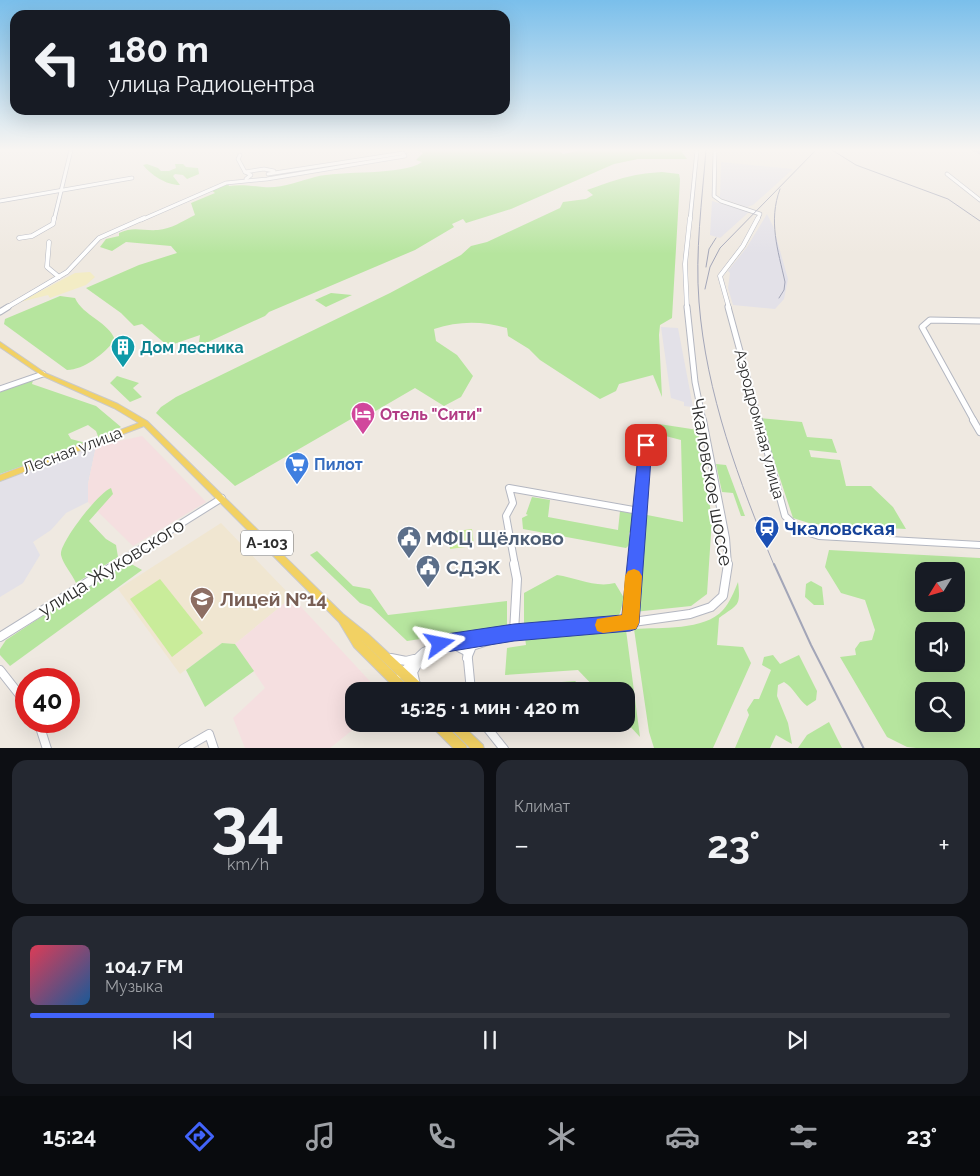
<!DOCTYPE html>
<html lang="ru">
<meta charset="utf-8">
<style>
:root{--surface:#171b24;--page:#242831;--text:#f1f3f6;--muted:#9ea1a6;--line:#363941;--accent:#4264fb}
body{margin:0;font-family:Raleway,sans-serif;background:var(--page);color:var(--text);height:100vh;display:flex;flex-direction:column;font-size:19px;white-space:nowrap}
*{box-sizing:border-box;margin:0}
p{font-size:16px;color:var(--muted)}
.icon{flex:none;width:28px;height:28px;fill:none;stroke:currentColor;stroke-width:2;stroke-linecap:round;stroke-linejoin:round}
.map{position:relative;height:748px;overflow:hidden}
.details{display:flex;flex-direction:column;gap:12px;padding:12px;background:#0d0f14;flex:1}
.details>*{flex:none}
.top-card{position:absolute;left:10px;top:10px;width:500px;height:105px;border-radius:15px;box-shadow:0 5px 20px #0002;background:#171b24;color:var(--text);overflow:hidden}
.needle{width:32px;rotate:233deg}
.buttons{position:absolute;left:915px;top:562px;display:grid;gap:10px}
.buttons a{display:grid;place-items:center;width:50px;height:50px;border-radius:10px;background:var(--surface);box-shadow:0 5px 20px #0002;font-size:25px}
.speed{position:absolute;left:15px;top:668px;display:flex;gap:10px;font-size:25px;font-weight:700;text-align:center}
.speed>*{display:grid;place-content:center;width:65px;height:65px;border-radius:50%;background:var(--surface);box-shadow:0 5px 20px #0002;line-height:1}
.speed .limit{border:8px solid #d22;background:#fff;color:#111}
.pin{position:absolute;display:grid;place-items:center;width:42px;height:42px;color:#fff;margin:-21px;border-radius:10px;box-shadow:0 2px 8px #0006}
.me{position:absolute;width:55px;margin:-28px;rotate:78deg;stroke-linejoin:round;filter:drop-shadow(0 0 4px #0008)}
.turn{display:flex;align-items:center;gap:18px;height:105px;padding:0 15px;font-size:22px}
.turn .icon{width:65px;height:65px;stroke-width:2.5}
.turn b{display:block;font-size:35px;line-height:42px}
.big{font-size:38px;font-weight:700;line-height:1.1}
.details .card{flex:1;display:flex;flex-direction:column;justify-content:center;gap:8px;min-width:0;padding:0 18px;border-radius:15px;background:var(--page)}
.details .dial{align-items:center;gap:0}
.dial b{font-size:65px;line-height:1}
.song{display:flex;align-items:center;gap:15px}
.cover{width:60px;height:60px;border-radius:8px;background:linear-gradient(135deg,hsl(350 70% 55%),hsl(210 70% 35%))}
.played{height:5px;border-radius:2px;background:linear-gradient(90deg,var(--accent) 20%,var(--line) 20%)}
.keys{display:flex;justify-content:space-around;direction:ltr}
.heat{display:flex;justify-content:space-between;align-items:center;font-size:28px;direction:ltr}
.details .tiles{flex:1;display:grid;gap:12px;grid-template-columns:1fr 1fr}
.card:last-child{grid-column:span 2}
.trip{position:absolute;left:345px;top:682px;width:290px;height:50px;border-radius:15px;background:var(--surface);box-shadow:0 5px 20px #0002;font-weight:700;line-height:50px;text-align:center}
.tabs{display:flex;height:80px;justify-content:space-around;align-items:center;background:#090b0e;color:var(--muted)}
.tabs .icon{width:35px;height:35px}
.tabs .active{color:var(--accent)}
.tabs b{font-size:22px;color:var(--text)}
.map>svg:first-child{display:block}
</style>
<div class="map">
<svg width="980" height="749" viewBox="0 0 980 749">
<rect width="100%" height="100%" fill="#efe9e1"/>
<g fill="#e3e1e8">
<polygon points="721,162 793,169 753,205 747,207 720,198"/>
<polygon points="712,201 749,212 720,238 710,235"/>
<polygon points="767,214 773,226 788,279 784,299 775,309 733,305 728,288 730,273 728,271 747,247"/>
<polygon points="661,327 678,328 693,407 684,406 684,402 671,398"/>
<polygon points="96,446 88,484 88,502 66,513 51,530 33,542 40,555 23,583 0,597 0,482"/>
</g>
<polygon fill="#f0e6d1" points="221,523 292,597 235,644 222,643 180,674 118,589"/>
<g fill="#f5dfe0">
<polygon points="142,436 206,502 133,546 88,502 88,484 96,446"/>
<polygon points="292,597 379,691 354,691 354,724 360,724 330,748 245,748 233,718 265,688 235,644"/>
</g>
<g fill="#b6e59e" fill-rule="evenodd">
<path d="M417 150H558L563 154 582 150H688L681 151 687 159H638L614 164 511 209 466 223 463 219 452 224 454 227 415 250 269 312 265 316 206 343 199 342 200 335 168 346 142 324 134 326 121 313 86 288 139 265 177 253 171 246 126 242 112 251 100 247 106 239 119 236V233C134 226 141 231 158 230 171 229 183 221 195 215L191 203 215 193 211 190 228 183 229 186C240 184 252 186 263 187 280 189 300 181 315 177 340 170 402 176 422 162L416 160 423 153Z"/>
<path d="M147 164 158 168 161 171H169L176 168 175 164H183L186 167 198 168 199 174 187 179 183 175 175 174 173 176 180 185C166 185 151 175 143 165Z"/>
<path d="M662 172 679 174 680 179 672 318 660 325 659 335 662 397 653 375 619 384 616 391 600 399 540 360 529 349 508 336 507 328C481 321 459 321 434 329L436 341 457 355 473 376 461 397 444 406 415 388 367 416 358 415 235 486 156 413 161 407 176 397 390 293 461 255 471 246 487 242 560 208 563 202 586 199 593 195 587 190C616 180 629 174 662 172Z"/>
<polygon points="331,293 352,295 326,307 315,300"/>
<path d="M60 296 75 298C83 316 109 322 115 340 105 353 84 370 67 370L4 324 5 319Z"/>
<polygon points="117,376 139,383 133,388 142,397 130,402 110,383"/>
<polygon points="33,380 32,384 96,406 121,427 99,439 96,431 88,425 68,434 71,439 86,443 82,445 0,474 0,392"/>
<polygon points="760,418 802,422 807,437 832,439 837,453 809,450 811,457 840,460 846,486 871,486 893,507 906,529 812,524 793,518"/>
<polygon points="659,424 698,430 712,519 707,594 691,606 634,612 642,514 683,522 681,440 650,432"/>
<polygon points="716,464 726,465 745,516 741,516 733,493 722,492"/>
<path d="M111 488 113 494 89 521 106 539 116 545 118 557 76 583C72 574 63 564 61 555 59 543 99 492 111 488Z"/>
<polygon points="532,497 550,500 548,517 618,530 620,511 635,513 634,528 629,533 629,545 626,548 523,529 522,518 528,515 526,514"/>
<path d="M829 550 980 558V748H916L907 747 887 737 840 657 856 655 855 649 860 642 872 640 875 630 865 600 841 593 825 567ZM924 571H956V604H924ZM924 631H956V664H924ZM924 691H956V724H924Z"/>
<polygon points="317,551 353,586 370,589 388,615 507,601 507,626 407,641 371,607 360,603 310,555"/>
<polygon points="126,561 142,570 10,666 0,655 0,649 6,640"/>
<path d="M557 575C577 578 595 588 615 583L624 598 620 613 616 618 524 624V593Z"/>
<polygon points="811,581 822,587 824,605 814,605 805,597 806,584"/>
<path d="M738 582C741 607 738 604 719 618L717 645 743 647 751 663 713 748H654L649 732 634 629C661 627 704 631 723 610 730 602 734 592 738 582Z"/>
<polygon points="626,630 640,737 626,722 626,691 598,691 578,670 505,675 507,648 526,645 525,638"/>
<polygon points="222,643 235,644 254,671 205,707 186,670"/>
<path d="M773 655 780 664 799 655 817 691 816 700 807 706C798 699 794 688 784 682L778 685 777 696 788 723 792 744 776 735 770 748H735L749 715 747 710 754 699H759L771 670 762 665 764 657Z"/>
<polygon points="576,681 568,691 502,691 503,686"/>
<polygon points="829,722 842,748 798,748 807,735"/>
</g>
<polygon fill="#f3ecc5" points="90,272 95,277 86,285 50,298 48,295 20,302 75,273"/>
<g fill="#c9ec9a">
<polygon points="472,529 474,546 450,549 448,532"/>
<polygon points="160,579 203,633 172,657 130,599"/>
</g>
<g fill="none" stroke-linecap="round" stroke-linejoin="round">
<polygon fill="#c9c8cc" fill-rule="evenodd" points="971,150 980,150 980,155"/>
<defs>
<g id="minor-far4">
<polyline points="715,150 714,196 721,201 760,214 757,220"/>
<polyline points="240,155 238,159 245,172 251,175 246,179"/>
<polyline points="245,172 264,169 274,171"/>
<polyline points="947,174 980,200"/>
<polyline points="0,201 132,178"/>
<polyline points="54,220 71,150"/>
<polyline points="141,220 226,183 267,179 405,156 403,153 268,174"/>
<polyline points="690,220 697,150"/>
</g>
<g id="minor-far3">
<polyline points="19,238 32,236 53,224 54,218"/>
<polyline points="49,242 47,267 59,277"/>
<polyline points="6,308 67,272 99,238 144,218"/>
<polyline points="687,308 685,264 690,218"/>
<polyline points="729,308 720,276 743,246 758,218"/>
</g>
<g id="minor-far2">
<polyline points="687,307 695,382 703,421"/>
<polyline points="728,307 759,421"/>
<polyline points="0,312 8,307"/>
<polyline points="0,389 43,374"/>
<polyline points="974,421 922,327 930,320 980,321"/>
</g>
<g id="minor-far1">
<polyline points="703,420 726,538 728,565"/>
<polyline points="759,420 785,516 800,530 819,536 980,545"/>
<polyline points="973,420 980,432"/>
<polyline points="115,565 222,498"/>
<polyline points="515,565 506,516 513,503 509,488 639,511"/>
<polyline points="635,565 647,429"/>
</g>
<g id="minor">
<polyline points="630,623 635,564"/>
<polyline points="514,632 517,579 514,564"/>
<polyline points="0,637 117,564"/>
<polyline points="466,639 471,691"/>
<polyline points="449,642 466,651"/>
<polyline points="391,658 406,661 414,659"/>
<polyline points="467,658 472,646 500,637"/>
<polyline points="0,670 26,703"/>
<polyline points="401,674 424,652 446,642 514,632 626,623 690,614 711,607 723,596 728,564"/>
<polyline points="415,681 413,672 421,657"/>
<polyline points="38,721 47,749"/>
<polyline points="484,724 504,749"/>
<polyline points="183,749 209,734 214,749"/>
</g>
<g id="major">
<polygon points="0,342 45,373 118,404 147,421 343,614 368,634 425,687 426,691 414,691 359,638 409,687 410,691 398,691 354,647 339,622 144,426 0,481 0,475 139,423 114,408 41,375 0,347"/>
<polygon points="432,724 444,724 466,745 467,749 454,749 433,728"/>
<polygon points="449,724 461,724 483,745 484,749 471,749 450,728"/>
</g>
</defs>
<use href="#minor-far4" stroke="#b4b7c1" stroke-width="4.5"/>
<use href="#minor-far3" stroke="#b4b7c1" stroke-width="5"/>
<use href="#minor-far2" stroke="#b4b7c1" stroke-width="7"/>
<use href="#minor-far1" stroke="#b4b7c1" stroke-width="8"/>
<use href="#minor" stroke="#b4b7c1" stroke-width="10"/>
<use href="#major" stroke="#c9c9c9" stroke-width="2"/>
<use href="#minor-far4" stroke="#fff" stroke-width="3"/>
<use href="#minor-far3" stroke="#fff" stroke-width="4"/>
<use href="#minor-far2" stroke="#fff" stroke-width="5"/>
<use href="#minor-far1" stroke="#fff" stroke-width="6"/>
<use href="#minor" stroke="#fff" stroke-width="8"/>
<use href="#major" fill="#f2d163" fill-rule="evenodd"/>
<g stroke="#a3a6b8" stroke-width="1">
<path d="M706 150C702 201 695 252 699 302 706 393 739 482 774 565"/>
<polyline points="832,150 856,165 948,199 980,221"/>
<polyline points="706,267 709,249 716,238"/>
<polyline points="705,289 710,267 720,248 816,150"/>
<path d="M779 298 784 290 785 282C778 250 768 221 780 189"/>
</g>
<polyline stroke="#a3a6b8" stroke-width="2" points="774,564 811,645 864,749"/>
</g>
<linearGradient id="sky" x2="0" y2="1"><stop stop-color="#7abfeb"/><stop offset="0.59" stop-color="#f8f5f2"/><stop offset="1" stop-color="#f8f5f2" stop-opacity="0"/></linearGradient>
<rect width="980" height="254" fill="url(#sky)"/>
<polygon fill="#4264fb" stroke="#2b41a3" points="646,441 652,445 639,623 636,629 630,631 514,641 440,653 434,650 431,644 434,638 440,635 514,624 622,615 639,445"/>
<polygon fill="#f59e0b" points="634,569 639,571 642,576 639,623 636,629 603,633 597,631 595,625 597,619 622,615 625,576 628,571"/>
<defs>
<symbol id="building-pin" viewBox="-11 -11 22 30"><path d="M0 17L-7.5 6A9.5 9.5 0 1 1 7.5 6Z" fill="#0f9aa8" stroke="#fff"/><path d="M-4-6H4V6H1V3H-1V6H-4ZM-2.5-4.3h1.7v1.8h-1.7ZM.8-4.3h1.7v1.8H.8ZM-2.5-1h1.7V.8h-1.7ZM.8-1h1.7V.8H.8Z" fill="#fff"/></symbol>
<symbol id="hotel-pin" viewBox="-11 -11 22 30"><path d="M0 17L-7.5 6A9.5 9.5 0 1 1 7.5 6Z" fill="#d1479c" stroke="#fff"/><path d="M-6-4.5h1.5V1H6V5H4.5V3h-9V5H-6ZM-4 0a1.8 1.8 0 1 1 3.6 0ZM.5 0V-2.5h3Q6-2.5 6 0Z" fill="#fff"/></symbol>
<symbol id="supermarket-pin" viewBox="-11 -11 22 30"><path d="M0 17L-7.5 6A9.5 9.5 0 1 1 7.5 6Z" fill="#3f7fe0" stroke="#fff"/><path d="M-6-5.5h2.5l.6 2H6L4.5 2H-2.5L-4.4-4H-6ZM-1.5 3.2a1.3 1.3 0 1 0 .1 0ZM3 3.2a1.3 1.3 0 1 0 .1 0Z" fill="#fff"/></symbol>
<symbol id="station-pin" viewBox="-11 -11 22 30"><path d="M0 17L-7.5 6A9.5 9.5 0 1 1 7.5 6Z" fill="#1a4fb4" stroke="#fff"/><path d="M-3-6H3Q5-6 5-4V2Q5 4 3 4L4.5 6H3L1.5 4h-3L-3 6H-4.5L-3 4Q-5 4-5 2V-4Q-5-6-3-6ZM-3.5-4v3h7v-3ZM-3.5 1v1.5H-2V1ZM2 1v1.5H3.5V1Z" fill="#fff"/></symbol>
<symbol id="civic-pin" viewBox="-11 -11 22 30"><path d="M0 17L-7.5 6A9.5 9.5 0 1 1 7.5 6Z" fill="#5c6f8a" stroke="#fff"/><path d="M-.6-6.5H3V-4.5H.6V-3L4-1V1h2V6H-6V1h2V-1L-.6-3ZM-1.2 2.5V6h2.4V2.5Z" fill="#fff"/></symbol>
<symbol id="school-pin" viewBox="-11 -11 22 30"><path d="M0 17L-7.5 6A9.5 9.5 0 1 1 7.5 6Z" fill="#8d6e63" stroke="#fff"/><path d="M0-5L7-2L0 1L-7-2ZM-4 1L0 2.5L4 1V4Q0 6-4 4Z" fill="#fff"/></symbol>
</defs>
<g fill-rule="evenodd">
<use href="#building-pin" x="109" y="333" width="28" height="38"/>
<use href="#hotel-pin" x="349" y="400" width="28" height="38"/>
<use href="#supermarket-pin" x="283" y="450" width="28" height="38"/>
<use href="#station-pin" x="753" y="514" width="28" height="38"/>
<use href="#civic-pin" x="395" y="524" width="28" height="38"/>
<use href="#civic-pin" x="414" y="553" width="28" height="38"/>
<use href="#school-pin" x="188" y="585" width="28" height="38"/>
</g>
<g text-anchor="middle" stroke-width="4" stroke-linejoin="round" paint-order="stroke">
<rect fill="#fff" stroke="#6d6d6d" stroke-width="1" x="241" y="530.5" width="52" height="25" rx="4"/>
<g font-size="15" font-weight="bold" fill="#2e2e2e">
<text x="267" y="548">А-103</text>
</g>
<g font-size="16" font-weight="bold" fill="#0d838f" stroke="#fff" text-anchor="start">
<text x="140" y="353">Дом лесника</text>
</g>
<g font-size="16" font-weight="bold" fill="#b23c85" stroke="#fff" text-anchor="start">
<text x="380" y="420">Отель "Сити"</text>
</g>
<g font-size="16" fill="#2e2e2e" stroke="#fff">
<text transform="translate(760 424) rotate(75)" y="6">Аэродромная улица</text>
<text transform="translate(72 450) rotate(-21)" y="6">Лесная улица</text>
</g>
<g font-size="16" font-weight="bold" fill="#366cbe" stroke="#fff" text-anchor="start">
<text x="314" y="470">Пилот</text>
</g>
<g font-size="19" fill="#2e2e2e" stroke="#fff">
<text transform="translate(712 482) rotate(80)" y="7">Чкаловское шоссе</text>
<text transform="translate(111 567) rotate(-32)" y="7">улица Жуковского</text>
</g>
<g font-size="19" font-weight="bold" fill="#164399" stroke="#fff" text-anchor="start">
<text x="784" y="535">Чкаловская</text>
</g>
<g font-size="19" font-weight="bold" fill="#4e5e75" stroke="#fff" text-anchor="start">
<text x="426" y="545">МФЦ Щёлково</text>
<text x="446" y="574">СДЭК</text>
</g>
<g font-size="19" font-weight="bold" fill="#785e54" stroke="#fff" text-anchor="start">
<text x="220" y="606">Лицей №14</text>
</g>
</g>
</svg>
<div class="buttons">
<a><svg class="needle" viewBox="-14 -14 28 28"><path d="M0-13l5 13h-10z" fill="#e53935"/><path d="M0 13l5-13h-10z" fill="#9ea1a6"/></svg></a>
<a><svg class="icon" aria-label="sound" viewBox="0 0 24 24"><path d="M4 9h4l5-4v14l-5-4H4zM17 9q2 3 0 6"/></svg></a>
<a><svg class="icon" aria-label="search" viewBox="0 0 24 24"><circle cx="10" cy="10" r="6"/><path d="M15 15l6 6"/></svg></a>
</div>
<div class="speed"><div class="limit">40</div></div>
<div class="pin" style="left:646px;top:445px;background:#d93025"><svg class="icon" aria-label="arrive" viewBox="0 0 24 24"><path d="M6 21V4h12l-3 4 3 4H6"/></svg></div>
<svg class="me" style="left:440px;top:644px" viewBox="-20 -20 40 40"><path d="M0-17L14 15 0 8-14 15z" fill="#4264fb" stroke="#fff" stroke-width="4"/></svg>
<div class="trip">15:25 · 1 мин · 420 m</div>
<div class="top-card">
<div class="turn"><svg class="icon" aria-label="left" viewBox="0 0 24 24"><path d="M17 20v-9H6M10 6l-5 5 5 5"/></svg><div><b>180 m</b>улица Радиоцентра</div></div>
</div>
</div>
<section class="details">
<div class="tiles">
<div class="card dial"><b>34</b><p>km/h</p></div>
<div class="card"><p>Климат</p>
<div class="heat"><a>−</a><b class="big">23°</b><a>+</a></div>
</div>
<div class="card">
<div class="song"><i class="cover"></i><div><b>104.7 FM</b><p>Музыка</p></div></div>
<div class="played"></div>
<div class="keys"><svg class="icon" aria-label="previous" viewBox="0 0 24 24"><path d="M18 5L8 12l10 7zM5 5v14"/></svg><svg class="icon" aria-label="pause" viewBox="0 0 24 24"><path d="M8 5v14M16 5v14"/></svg><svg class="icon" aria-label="next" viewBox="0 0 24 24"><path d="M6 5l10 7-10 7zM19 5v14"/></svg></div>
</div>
</div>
</section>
<nav class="tabs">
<b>15:24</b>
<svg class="icon active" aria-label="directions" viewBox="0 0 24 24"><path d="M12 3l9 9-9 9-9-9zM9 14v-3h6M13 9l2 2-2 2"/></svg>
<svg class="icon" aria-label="music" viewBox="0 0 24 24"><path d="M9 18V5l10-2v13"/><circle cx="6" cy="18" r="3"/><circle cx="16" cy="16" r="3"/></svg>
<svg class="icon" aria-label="phone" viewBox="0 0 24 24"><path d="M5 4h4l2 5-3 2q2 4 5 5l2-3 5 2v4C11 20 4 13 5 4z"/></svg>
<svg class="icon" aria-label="climate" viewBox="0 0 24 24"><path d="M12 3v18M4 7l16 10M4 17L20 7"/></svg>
<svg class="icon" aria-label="car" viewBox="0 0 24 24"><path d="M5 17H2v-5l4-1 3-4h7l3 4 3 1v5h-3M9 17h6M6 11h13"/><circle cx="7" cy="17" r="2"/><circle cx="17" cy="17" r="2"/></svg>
<svg class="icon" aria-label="filters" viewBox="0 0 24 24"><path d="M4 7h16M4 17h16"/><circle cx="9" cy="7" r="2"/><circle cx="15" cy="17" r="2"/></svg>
<b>23°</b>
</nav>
